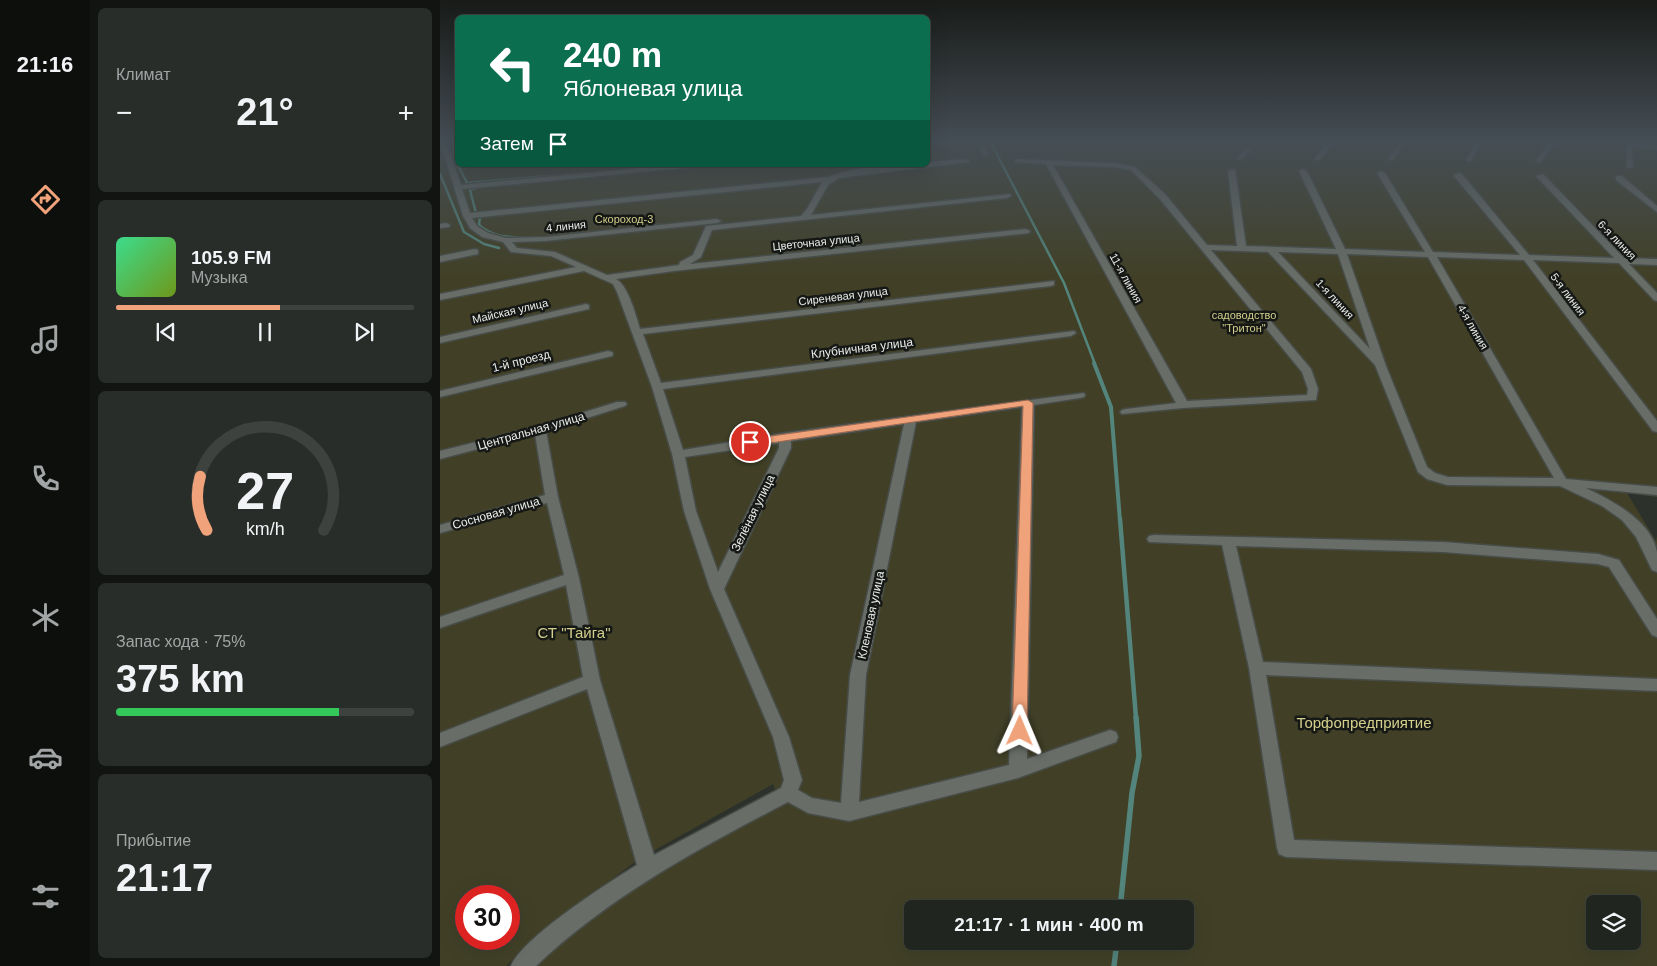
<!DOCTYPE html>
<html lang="ru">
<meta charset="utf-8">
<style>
:root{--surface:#212520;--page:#292d29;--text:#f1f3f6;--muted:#a2a5a5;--line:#3e423e;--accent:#f0a27a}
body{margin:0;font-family:Arial,sans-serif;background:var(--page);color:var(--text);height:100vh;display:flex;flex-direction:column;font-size:19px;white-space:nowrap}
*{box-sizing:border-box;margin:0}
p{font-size:16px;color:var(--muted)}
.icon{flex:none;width:28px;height:28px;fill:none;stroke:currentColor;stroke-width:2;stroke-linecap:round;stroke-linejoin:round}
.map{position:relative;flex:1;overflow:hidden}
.side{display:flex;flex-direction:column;gap:8px;padding:8px;background:#121412;width:350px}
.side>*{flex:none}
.banner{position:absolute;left:15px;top:15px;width:475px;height:152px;border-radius:8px;box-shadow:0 5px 20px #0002,0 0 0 1px var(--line);background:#0b6e4f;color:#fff;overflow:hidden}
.tools{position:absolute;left:1146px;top:895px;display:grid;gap:10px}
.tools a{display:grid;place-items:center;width:55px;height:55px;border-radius:8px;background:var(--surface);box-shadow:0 5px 20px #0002,0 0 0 1px var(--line);font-size:25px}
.speed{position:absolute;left:15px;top:885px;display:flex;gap:10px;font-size:25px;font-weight:700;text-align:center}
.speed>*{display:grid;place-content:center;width:65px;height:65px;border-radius:50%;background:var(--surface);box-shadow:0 5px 20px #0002,0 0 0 1px var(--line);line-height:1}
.speed .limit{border:8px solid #d22;background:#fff;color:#111}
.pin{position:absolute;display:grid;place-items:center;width:42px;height:42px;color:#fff;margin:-21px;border:2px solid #fff;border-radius:50%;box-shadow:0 1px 5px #0007}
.me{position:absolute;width:55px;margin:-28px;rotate:1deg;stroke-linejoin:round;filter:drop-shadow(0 0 4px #0008)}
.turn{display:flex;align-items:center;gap:18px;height:105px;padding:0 25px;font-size:22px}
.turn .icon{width:65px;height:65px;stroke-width:2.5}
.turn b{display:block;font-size:35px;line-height:42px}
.then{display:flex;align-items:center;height:48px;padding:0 25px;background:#0003;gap:10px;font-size:19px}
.big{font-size:38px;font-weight:700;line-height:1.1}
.side .card{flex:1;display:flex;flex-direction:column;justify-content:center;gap:8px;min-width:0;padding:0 18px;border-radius:8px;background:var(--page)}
.side .dial{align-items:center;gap:0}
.dial svg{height:130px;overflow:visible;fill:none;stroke:var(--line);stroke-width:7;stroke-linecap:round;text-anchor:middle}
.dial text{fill:var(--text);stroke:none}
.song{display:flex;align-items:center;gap:15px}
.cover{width:60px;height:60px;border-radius:8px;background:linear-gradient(135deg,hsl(150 70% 55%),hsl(80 70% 35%))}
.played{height:5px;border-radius:2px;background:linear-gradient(90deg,var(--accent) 55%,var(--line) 55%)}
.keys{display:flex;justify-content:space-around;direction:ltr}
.heat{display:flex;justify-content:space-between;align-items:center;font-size:28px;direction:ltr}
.charge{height:8px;border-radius:4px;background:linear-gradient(90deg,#34c759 75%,var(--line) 0)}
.trip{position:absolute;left:464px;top:900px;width:290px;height:50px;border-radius:8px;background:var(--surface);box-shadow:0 5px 20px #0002,0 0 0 1px var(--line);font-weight:700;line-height:50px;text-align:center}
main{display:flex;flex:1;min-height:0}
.tabs{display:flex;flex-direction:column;width:90px;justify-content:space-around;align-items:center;background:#0d0f0d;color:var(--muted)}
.tabs .icon{width:35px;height:35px}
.tabs .selected{color:var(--accent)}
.tabs b{font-size:22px;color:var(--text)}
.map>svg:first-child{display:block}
</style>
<main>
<nav class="tabs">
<b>21:16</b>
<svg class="icon selected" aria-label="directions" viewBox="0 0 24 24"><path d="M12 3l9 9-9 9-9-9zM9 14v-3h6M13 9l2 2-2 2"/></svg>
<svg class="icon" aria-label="music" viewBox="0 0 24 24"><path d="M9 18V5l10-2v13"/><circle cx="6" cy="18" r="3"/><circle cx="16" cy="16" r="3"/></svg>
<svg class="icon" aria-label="phone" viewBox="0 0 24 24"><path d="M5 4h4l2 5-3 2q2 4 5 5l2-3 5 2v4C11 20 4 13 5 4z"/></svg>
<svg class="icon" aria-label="climate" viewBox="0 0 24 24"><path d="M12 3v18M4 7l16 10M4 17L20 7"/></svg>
<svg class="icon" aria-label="car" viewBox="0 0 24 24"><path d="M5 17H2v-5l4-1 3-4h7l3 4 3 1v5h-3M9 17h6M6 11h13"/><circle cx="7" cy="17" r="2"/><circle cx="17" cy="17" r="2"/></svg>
<svg class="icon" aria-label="filters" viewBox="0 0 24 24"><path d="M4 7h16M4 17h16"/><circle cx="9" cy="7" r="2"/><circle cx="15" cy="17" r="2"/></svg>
</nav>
<section class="side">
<div class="card"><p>Климат</p>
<div class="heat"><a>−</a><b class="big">21°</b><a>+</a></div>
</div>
<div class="card">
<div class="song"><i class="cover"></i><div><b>105.9 FM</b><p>Музыка</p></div></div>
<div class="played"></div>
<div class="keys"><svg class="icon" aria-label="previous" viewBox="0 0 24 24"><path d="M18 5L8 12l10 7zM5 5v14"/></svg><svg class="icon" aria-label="pause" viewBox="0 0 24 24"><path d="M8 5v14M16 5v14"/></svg><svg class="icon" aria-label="next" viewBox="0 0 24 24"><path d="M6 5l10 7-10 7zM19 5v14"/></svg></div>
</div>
<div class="card dial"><svg viewBox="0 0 100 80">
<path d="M14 69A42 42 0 1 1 86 69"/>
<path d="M14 69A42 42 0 0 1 10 36" stroke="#f0a27a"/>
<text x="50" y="56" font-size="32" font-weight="700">27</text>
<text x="50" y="72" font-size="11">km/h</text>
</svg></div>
<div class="card"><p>Запас хода · 75%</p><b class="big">375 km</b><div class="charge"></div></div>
<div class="card"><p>Прибытие</p><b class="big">21:17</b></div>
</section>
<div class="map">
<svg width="1217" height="966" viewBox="0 0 1217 966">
<rect width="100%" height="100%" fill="#2c312b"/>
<path fill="#414027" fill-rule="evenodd" d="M0 141H17L18 165H488V141H1217V497L1187 493 1216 541 1217 536V966H93L128 933 227 864 340 801 333 784 199 859 137 905 66 966H0ZM26 896H69V939H26ZM1155 904H1192V941H1155ZM472 909H745V941H472Z"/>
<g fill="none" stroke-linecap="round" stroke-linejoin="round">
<g stroke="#53857c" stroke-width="2.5">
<polyline points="14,141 15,160 18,160"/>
<polyline points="550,141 624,283 655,364"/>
<polyline points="488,145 528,141"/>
<polyline points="18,165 27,183 134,174"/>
<polyline points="252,167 275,165"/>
<polyline points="0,174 24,232 44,244 59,248"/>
<polyline points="38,213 36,213 30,190 39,187"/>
<path d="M40 216 39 225C53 238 70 237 88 238"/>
</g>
<polyline stroke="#53857c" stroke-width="4" points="654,363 671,407 680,521"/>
<polyline stroke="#53857c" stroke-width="4.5" points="680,519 696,718"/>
<g stroke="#53857c" stroke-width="5.5">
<polyline points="680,909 692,793 699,756 696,717"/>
<polyline points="674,966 677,941"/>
</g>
<defs>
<g id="minor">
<path d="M0 141H6L21 185 232 165H258L255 167 22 189 30 213 388 177C418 165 455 165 488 165V162L527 159 529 160V162L399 178 388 185 371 215 570 194 571 196 567 198 272 230 261 257 250 264 586 229 590 231 589 233 234 271 176 279C188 285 196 316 200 329L614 281V285L611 286 203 334 221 383 634 331 636 333 631 336 223 389 243 450 345 433 644 393 645 395 644 397 640 398 594 405 587 759 670 730 676 732 678 737 676 742 578 778 409 821 368 813 348 802C258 849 170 896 96 966H71C83 937 168 883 197 865L147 689 0 747V733L143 677 126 585 0 628V617L124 575 107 503 0 533V525L105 495 95 434 0 459V451L96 427 177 402H185L187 404 185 406 106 431 118 497 139 578 160 680 214 855 341 788 344 780 333 737 270 589 244 511 232 454 212 387 177 292 173 284 144 271 0 300V294L136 267 111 256 71 252 63 242 42 237 30 228 23 216ZM382 182 367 209 361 216 266 226 253 255 240 262 239 265 167 275 115 252 77 248 72 242 105 241 277 223 281 221 277 219 105 237 66 238 48 233 37 226 32 218ZM582 407 569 765 419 802 426 675 476 422ZM464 424 410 675 401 803 372 798 358 790 362 780 349 737 284 589 351 448V441ZM339 443V448L278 572 256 511 245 457Z"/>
<polygon points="488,141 517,141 488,145"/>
<polygon points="537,141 543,141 548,156 544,156"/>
<polygon points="813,141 820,141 802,159 798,159 798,157"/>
<polygon points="889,141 896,141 879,160 875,160 875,158"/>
<polygon points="961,141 967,141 953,160 949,160 948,159"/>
<polygon points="1037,141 1043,141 1031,161 1027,161 1026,160"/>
<polygon points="1110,141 1116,141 1101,162 1097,162 1096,161"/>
<polygon points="1186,141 1217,146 1217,150 1192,147 1193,167 1187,168"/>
<path d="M577 159 675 163 695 167 725 194 767 245 797 246 788 171 795 169 806 246 896 249 859 171 863 169 867 171 905 249 985 252 937 173 941 171 945 173 993 252 1080 255 1015 177 1014 175 1018 173H1021L1089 255 1174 258 1096 176 1103 174 1184 258 1217 259V265L1189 264 1217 293V301L1214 300 1179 263 1093 260 1217 421V432L1213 431 1084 260 997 257 1126 479 1217 487V495L1146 488C1171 500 1212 521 1217 552 1217 558 1217 566 1217 572L1212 570 1196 537 1182 520 1162 506 1120 486 1007 485 987 479 978 472 935 365 828 252 771 250 871 369 878 389 876 400 743 408 682 414 680 412 682 410 686 409 736 403 606 164 575 162V160ZM613 165 675 167 691 170 719 198 862 372 868 389 867 395 747 401ZM838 252 898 254 930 349ZM907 254 988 257 1114 478 1008 477 995 473 987 467 946 366Z"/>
<polygon points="1176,176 1182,176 1217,206 1217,212 1176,180"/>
<polygon points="6,223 10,225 9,227 0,228 0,224"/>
<polygon points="35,249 38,250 38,254 0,262 0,256"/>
<polygon points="146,304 149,305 149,309 0,343 0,337"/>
<polygon points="168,351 172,352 173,354 172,356 0,397 0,391"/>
<polygon points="714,535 1003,542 1158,554 1179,560 1217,619 1217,637 1212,635 1169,567 1158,564 1003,552 796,546 823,662 1217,679 1217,691 826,675 854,840 1217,852 1217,870 846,857 839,854 837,848 809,668 782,545 709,542 707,539 709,536"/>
</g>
</defs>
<use href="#minor" stroke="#474c47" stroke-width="3"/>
<use href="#minor" fill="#686d67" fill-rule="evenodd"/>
</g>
<linearGradient id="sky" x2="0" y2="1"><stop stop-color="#181b18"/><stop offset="0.51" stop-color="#454e55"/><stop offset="1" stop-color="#454e55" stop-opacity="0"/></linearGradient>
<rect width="1217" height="276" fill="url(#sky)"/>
<polygon fill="#f0a27a" stroke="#9c694f" points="588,400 593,403 587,731 585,735 580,737 574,735 572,731 583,406 310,446 304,442 310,439"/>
<g text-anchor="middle" stroke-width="5" stroke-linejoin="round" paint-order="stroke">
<g font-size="11" fill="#d3cf8c" stroke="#161816">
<text x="184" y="223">Скороход-3</text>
<text x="804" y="319">садоводство<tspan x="804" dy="13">"Тритон"</tspan></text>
</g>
<g font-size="11" fill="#eaeeea" stroke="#161816">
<text transform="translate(126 226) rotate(-6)" y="4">4 линия</text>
<text transform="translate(1177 240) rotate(46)" y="4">6-я линия</text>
<text transform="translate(376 242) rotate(-6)" y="4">Цветочная улица</text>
<text transform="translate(686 278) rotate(61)" y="4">11-я линия</text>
<text transform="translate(1128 294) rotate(53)" y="4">5-я линия</text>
<text transform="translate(403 296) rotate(-7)" y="4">Сиреневая улица</text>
<text transform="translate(895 299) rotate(47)" y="4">1-я линия</text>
<text transform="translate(70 311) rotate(-13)" y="4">Майская улица</text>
<text transform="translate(1033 327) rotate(60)" y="4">4-я линия</text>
</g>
<g font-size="12" fill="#eaeeea" stroke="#161816">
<text transform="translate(422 348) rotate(-7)" y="4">Клубничная улица</text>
<text transform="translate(81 361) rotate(-14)" y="4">1-й проезд</text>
<text transform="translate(91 431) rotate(-16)" y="4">Центральная улица</text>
<text transform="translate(56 513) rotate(-16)" y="4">Сосновая улица</text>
<text transform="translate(313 513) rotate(-64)" y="4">Зелёная улица</text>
<text transform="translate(431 615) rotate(-78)" y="4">Кленовая улица</text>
</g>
<g font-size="15" fill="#d3cf8c" stroke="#161816">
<text x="134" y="638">СТ "Тайга"</text>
<text x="924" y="728">Торфопредприятие</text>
</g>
</g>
</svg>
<div class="tools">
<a><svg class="icon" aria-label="layers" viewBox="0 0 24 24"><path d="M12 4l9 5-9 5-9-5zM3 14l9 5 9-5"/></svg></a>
</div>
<div class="speed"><div class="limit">30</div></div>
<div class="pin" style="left:310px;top:442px;background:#d93025"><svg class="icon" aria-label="arrive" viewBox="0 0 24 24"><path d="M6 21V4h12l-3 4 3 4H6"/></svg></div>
<svg class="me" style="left:580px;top:731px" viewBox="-20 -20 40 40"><path d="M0-17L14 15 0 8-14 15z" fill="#f0a27a" stroke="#fff" stroke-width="4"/></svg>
<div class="trip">21:17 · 1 мин · 400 m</div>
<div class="banner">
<div class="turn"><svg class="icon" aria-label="left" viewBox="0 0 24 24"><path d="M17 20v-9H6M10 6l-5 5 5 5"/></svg><div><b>240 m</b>Яблоневая улица</div></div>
<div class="then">Затем<svg class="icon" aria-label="arrive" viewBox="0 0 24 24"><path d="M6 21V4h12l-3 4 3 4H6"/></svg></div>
</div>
</div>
</main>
